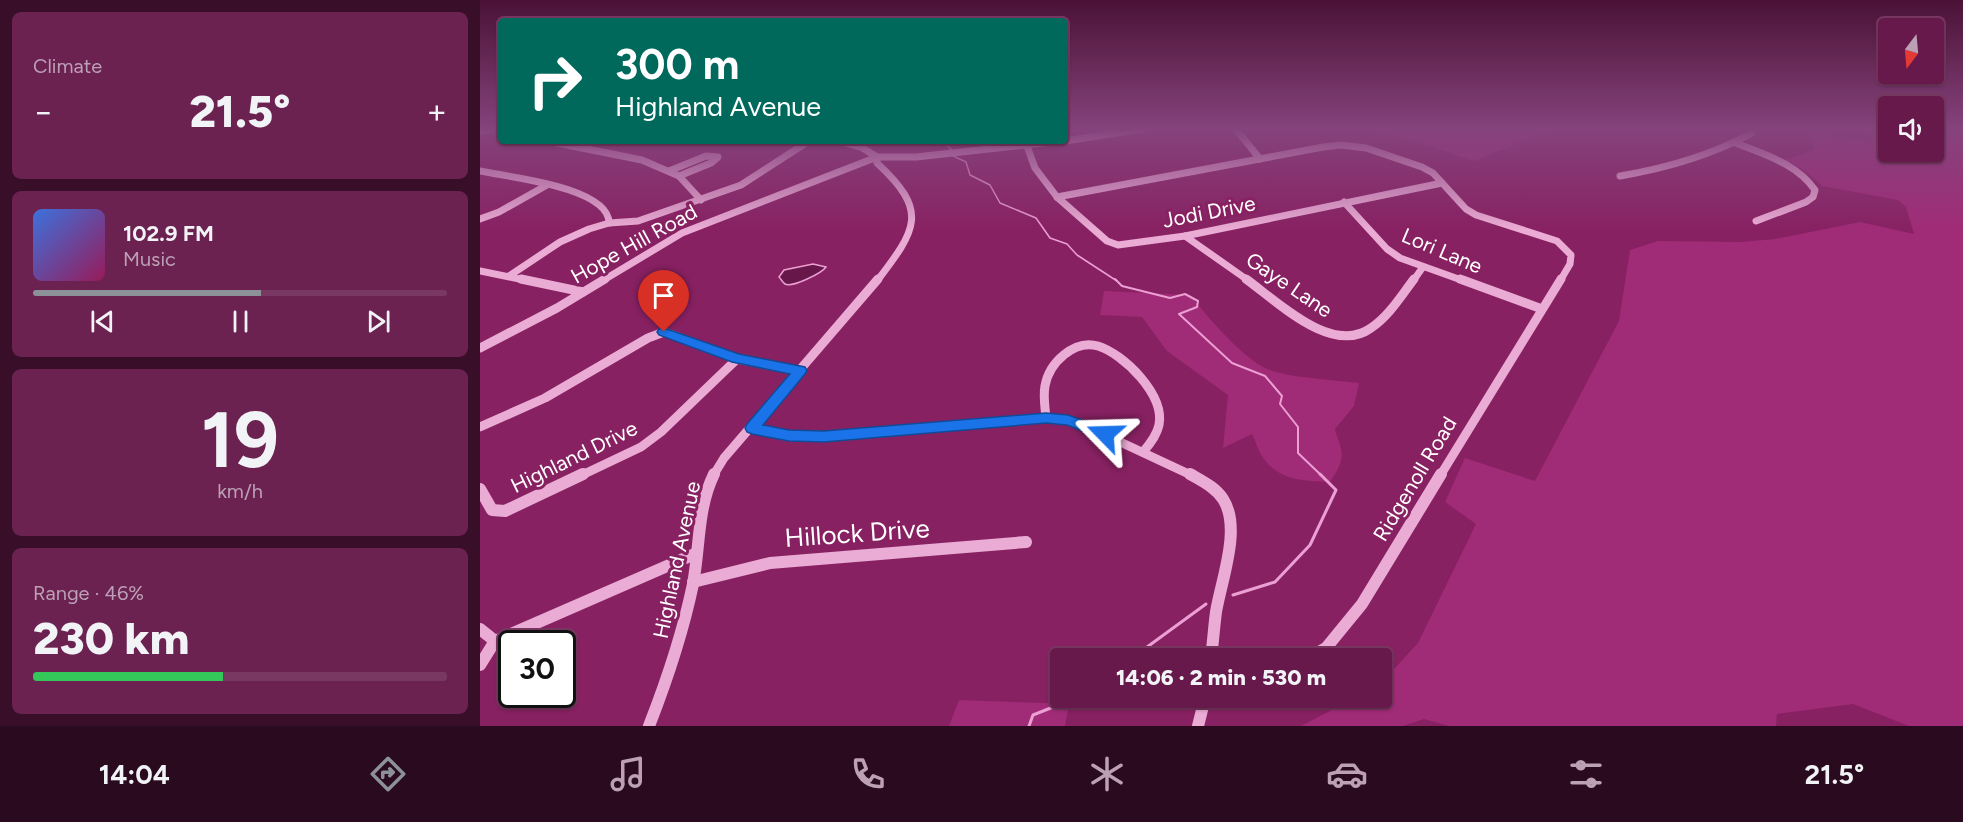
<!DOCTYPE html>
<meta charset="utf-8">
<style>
:root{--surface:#66194a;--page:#6c2251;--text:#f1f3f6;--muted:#bca0b5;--line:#793862;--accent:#8c9099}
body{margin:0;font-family:Figtree,sans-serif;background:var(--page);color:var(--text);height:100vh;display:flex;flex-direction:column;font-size:22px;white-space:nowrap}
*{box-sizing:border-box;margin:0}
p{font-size:20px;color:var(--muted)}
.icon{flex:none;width:33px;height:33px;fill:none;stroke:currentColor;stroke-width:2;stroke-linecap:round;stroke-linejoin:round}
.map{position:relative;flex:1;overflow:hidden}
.side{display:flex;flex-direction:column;gap:12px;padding:12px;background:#380e29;width:480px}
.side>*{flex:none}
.hud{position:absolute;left:18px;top:18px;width:570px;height:126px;border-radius:6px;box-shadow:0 2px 4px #0004,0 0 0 2px var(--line);background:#00695c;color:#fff;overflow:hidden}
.needle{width:39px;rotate:196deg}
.tools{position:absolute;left:1398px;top:18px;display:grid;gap:12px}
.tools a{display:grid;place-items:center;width:66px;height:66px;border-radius:6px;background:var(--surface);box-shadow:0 2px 4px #0004,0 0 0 2px var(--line);font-size:30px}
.speed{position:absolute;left:18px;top:630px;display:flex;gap:12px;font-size:30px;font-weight:700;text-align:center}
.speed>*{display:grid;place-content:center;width:78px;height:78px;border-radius:50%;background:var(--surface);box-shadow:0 2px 4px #0004,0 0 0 2px var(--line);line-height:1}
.speed .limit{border:3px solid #111;border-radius:9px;background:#fff;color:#111}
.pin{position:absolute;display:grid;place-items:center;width:51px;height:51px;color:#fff;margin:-62px -26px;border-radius:50% 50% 50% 0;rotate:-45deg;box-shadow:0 0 6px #0007}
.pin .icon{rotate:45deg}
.me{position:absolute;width:66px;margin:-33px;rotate:292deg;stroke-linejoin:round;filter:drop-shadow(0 0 4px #0008)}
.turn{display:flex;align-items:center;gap:21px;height:126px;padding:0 18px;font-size:27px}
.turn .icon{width:78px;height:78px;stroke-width:2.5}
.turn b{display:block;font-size:42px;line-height:51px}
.big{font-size:45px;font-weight:800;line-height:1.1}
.side .tile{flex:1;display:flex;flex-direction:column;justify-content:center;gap:9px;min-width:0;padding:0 21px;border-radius:9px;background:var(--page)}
.side .dial{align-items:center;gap:0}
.dial b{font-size:78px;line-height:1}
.song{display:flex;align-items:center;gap:18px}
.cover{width:72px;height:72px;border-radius:9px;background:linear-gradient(135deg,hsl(220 70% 55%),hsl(330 70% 35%))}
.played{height:6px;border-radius:3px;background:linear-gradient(90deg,var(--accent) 55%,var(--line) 55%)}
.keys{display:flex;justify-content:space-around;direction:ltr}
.heat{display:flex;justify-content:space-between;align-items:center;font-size:33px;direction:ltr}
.charge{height:9px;border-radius:4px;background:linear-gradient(90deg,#34c759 46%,var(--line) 0)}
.trip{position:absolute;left:570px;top:648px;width:342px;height:60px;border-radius:6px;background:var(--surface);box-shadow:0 2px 4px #0004,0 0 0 2px var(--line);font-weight:800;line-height:60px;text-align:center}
.tab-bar{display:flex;height:96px;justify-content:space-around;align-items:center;background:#290a1e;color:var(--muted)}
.tab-bar .icon{width:42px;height:42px}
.tab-bar .selected{color:var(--accent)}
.tab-bar b{font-size:27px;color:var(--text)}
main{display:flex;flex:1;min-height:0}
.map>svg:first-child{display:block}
</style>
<main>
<section class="side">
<div class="tile"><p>Climate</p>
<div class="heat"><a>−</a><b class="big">21.5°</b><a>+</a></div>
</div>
<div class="tile">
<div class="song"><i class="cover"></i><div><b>102.9 FM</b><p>Music</p></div></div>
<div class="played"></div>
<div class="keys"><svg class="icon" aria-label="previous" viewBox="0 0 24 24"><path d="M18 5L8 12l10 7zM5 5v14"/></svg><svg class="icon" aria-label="pause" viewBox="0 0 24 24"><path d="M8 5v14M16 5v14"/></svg><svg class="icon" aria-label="next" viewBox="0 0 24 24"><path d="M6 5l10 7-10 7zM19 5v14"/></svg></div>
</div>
<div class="tile dial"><b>19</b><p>km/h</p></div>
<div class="tile"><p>Range · 46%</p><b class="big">230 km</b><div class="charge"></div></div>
</section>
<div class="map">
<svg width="1483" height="726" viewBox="0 0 1483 726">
<rect width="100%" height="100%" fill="#882162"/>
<g fill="#a02b77">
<polygon points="895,129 904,130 1072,129 994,161"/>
<polygon points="1389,129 1408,129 1408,152 1454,152 1454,129 1483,129 1483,726 1429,726 1373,704 1297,714 1296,726 969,726 944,719 923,726 821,726 875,698 902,698 902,682 938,643 996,524 965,502 985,458 1055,481 1139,321 1150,250 1178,241 1261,242 1295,239 1380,222 1434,234 1426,207 1418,200 1342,186 1324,170 1305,160 1335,150 1327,131 1392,143"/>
<path d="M624 291 710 295C727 316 759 354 783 367 803 378 854 380 879 383L874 406 855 429C856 436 860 442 861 449 864 462 856 472 850 482 823 481 798 481 782 456 777 449 776 441 772 434L743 448 748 395 687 351 662 317 620 315Z"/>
<polygon points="479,700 589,704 585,726 469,726"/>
</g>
<path fill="#671749" stroke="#eb9fd2" stroke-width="1.5" d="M333 264 346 267C342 273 312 288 305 284 303 283 301 279 299 277L304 270Z"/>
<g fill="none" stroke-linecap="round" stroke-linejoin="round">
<g stroke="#eb9fd2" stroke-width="1.5">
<polyline points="464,141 473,152"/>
<polyline points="473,156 486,162 490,175 510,185 520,203 556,218 570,238 587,244 597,255 637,281"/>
</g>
<polyline stroke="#eb9fd2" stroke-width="2" points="635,279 642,286 690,298 705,294 718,301 717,307 699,314 752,363 785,376 802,396 800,404 818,427 818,453 842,476"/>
<g stroke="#eb9fd2" stroke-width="3">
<polyline points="753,595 795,582 830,545 856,490 840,474"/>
<polyline points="652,658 726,604"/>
<polyline points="549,726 553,715 596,698"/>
</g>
<g stroke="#eaabd4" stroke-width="7">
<polyline points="756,129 780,159"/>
<polyline points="0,131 12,129"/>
<polyline points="67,141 162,160 199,176 221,200"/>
<polyline points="359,141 381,147 397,157 436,157 582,141"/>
<polyline points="585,141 663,129"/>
<path d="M1256 143C1285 155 1316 163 1335 190L1333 197 1326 202 1276 221"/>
<polyline points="547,146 555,168 577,197 627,241 638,245 705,236 962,183"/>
<path d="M0 171C28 177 129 187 129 223"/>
<polyline points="189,171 226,156 238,157 231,163 199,176"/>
<path d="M1140 176C1187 168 1230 156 1272 133L1273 129"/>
<polyline points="577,197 843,147 861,145 886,148 942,167 953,173 986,209 996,215 1077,241 1091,255 1090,264 1080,281"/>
<polyline points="864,202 907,249 920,258 984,281"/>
<polyline points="0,219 19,212 67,185"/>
<polyline points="705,236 769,281"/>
<polyline points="0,271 49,281"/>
<polyline points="29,276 80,242 109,229 129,223 158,221 261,185 329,141"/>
<path d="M122 281 202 233 397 157V163C449 211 437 229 397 281"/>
<polyline points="933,281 943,267"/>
</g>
<g stroke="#eaabd4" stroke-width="9">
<polyline points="41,279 103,292"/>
<path d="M766 279C798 302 852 356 891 328 909 316 921 296 934 279"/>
<polyline points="980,279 1062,309"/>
<polyline points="0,348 77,308 125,279"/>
<polyline points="257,359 320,371"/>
<path d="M566 418C565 407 563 396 565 386 569 363 594 339 618 346 644 354 685 395 679 425 677 435 670 444 663 452"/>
<polyline points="0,427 65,398 168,338 184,332 257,359 181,432 161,447 100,476"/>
<polyline points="272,428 309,435 344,436 566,418 588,420 606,426 713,476"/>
<polyline points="233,476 244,458 398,279"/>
<polyline points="960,476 1081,279"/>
</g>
<g stroke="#eaabd4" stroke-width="12">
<path d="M710 474C722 481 735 487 743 499 762 528 741 581 736 612 734 627 733 643 731 658"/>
<polyline points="0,489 12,510 25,511 103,474"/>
<polyline points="213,582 290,563 546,542"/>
<polyline points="0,629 15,641 217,553"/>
<polyline points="829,658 846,648 882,604 961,474"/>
<polyline points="0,665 15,641"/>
<path d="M169 726C187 680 203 632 213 584 220 547 217 509 234 474"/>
<polyline points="718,726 725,698"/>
</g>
</g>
<linearGradient id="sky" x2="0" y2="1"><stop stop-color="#4b1236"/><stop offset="0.56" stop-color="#85437c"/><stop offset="1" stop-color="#85437c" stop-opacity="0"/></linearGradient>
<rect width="1483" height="230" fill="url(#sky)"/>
<polygon fill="#1a73e8" stroke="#114b97" stroke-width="1.5" points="184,328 259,354 325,367 327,371 325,374 283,425 309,430 344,431 566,413 588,415 631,430 633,434 631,438 625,440 587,425 566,423 344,442 309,441 272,434 267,432 265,428 267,424 310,374 252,362 179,335 177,332 179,329"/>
<g text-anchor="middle" stroke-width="6" stroke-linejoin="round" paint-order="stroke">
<g font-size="21" fill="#fff" stroke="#882162">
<text transform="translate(729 212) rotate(-11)" y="7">Jodi Drive</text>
<text transform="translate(154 244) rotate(-29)" y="7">Hope Hill Road</text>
<text transform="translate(962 251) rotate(23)" y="7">Lori Lane</text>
<text transform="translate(809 285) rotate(34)" y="7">Gaye Lane</text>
<text transform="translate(94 457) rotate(-26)" y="7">Highland Drive</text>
<text transform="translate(935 479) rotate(-59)" y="7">Ridgenoll Road</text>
<text transform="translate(197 560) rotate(-78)" y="7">Highland Avenue</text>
</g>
<g font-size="26" fill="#fff" stroke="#882162">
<text transform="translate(377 533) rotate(-4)" y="9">Hillock Drive</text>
</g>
</g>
</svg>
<div class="tools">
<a><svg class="needle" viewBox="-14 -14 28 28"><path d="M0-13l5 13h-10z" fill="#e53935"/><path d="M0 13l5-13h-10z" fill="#bca0b5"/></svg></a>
<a><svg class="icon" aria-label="sound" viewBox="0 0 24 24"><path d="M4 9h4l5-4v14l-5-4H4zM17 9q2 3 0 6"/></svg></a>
</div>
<div class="speed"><div class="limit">30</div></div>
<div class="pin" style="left:184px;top:332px;background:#d93025"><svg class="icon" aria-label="arrive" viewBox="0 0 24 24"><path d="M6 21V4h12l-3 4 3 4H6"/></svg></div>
<svg class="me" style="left:625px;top:434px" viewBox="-20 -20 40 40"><path d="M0-17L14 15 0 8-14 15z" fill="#1a73e8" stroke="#fff" stroke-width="4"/></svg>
<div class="trip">14:06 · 2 min · 530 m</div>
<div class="hud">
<div class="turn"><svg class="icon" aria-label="right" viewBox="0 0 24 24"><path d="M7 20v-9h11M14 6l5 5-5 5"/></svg><div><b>300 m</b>Highland Avenue</div></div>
</div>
</div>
</main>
<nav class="tab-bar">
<b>14:04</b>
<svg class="icon selected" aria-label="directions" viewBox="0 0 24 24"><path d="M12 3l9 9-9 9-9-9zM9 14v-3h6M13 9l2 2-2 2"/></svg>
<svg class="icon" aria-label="music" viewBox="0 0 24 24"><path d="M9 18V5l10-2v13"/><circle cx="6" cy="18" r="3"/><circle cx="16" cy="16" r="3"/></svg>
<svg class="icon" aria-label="phone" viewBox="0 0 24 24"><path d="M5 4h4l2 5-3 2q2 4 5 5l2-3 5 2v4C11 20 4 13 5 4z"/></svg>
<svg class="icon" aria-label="climate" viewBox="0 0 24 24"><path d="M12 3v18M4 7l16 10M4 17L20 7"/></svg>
<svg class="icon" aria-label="car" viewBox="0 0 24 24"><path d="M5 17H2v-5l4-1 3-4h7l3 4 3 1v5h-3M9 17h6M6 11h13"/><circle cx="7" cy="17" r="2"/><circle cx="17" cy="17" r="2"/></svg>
<svg class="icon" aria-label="filters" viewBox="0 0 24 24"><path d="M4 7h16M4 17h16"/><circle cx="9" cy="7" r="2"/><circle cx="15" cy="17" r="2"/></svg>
<b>21.5°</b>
</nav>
